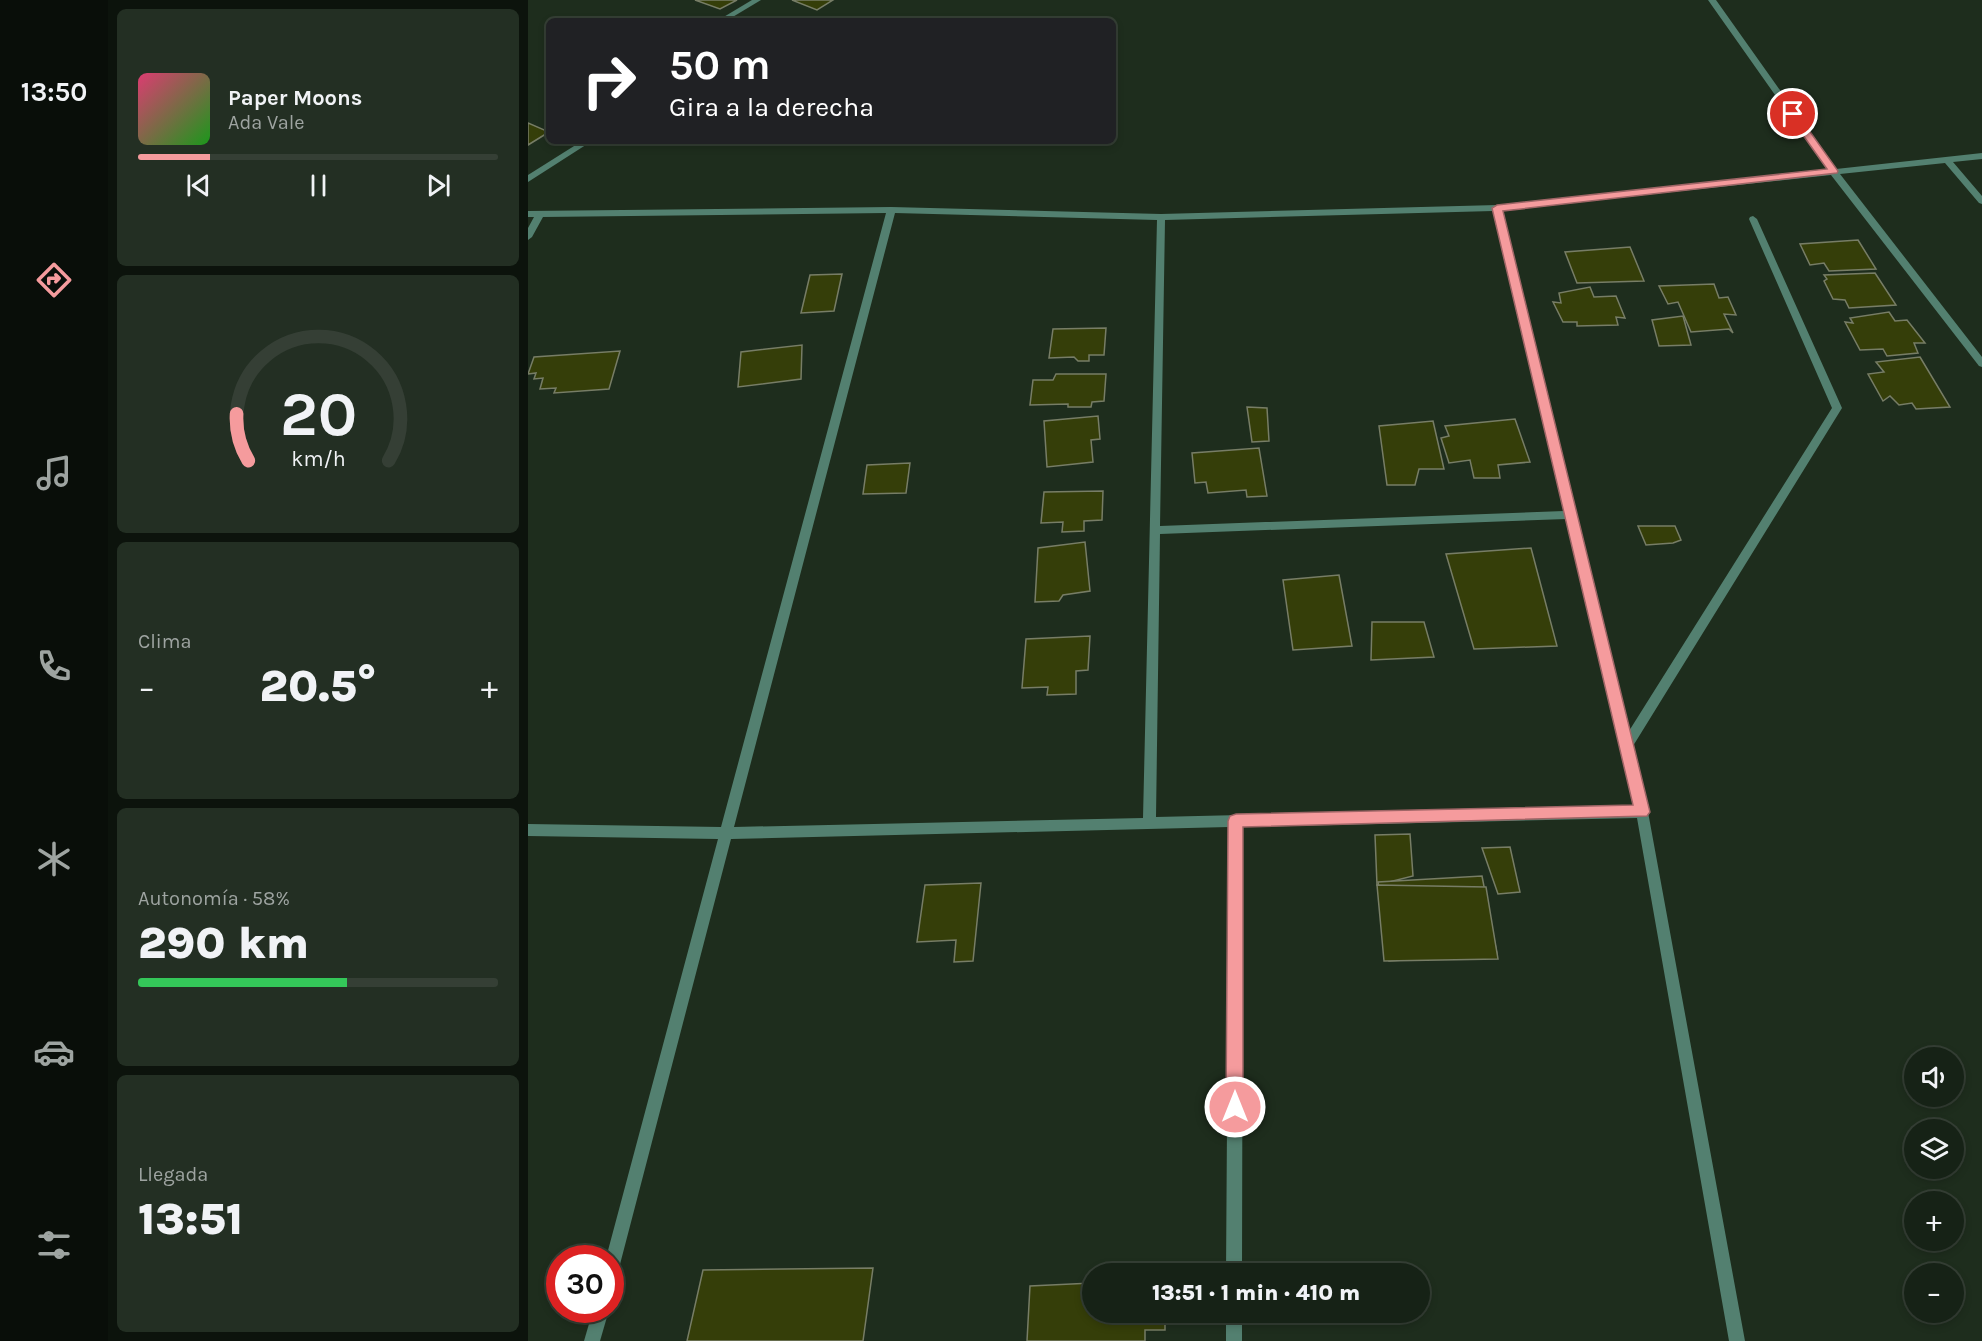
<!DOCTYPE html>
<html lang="es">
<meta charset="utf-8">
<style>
:root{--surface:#162216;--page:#232f23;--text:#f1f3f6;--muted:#9ea4a1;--line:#353f35;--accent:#f59b9d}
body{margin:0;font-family:Karla,sans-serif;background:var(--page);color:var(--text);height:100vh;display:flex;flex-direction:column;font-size:22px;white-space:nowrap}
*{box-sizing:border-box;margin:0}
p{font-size:20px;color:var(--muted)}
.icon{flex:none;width:33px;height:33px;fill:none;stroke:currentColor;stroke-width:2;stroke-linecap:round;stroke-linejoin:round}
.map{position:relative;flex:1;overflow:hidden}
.drawer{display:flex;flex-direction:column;gap:9px;padding:9px;background:#0c130c;width:420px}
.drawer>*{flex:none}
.banner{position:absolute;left:18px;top:18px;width:570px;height:126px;border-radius:9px;box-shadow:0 3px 9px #0003,0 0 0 2px var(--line);background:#202124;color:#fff;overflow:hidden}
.fabs{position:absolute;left:1376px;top:1047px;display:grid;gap:12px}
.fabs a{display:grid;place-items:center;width:60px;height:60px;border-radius:50%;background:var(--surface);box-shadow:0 3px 9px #0003,0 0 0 2px var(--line);font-size:30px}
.speed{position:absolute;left:18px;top:1245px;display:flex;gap:12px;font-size:30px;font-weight:700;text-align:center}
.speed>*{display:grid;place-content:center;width:78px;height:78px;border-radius:50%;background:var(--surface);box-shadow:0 3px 9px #0003,0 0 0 2px var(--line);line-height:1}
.speed .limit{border:9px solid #d22;background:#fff;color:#111}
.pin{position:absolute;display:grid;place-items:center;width:51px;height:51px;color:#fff;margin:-26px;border:3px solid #fff;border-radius:50%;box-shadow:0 2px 6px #0007}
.me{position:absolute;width:66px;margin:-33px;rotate:0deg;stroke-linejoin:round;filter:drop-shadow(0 0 4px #0008)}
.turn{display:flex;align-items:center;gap:21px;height:126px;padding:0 24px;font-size:27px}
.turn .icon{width:78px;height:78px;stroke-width:2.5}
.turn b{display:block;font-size:42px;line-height:51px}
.big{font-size:45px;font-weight:800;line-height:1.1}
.drawer .card{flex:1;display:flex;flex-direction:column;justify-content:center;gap:9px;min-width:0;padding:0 21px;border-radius:9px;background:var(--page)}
.drawer .dial{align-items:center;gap:0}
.dial svg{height:156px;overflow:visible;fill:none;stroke:var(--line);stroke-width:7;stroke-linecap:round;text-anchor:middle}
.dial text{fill:var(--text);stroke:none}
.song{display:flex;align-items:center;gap:18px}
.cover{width:72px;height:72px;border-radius:9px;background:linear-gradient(135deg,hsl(340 70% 55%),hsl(120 70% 35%))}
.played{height:6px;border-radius:3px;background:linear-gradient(90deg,var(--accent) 20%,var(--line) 20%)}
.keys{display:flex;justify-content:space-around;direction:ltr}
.heat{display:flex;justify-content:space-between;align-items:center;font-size:33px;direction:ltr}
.charge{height:9px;border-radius:4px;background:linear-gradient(90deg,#34c759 58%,var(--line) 0)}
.trip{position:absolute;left:554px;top:1263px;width:348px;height:60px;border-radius:30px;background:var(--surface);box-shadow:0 3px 9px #0003,0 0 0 2px var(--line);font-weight:800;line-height:60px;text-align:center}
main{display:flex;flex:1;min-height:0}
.dock{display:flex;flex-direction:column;width:108px;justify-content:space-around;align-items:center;background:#090e09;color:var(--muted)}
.dock .icon{width:42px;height:42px}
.dock .selected{color:var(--accent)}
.dock b{font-size:27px;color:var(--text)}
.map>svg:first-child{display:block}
</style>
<main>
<nav class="dock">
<b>13:50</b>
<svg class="icon selected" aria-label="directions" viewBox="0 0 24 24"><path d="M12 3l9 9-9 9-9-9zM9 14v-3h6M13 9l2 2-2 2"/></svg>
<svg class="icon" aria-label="music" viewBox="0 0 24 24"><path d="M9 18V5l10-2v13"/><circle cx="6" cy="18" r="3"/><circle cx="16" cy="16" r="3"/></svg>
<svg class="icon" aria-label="phone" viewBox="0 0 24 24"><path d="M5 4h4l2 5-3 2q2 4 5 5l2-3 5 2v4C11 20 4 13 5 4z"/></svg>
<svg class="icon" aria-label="climate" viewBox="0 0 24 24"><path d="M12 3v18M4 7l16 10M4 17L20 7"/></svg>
<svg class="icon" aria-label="car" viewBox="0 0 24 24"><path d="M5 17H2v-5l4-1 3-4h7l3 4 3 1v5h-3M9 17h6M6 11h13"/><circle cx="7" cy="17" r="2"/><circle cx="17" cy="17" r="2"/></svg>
<svg class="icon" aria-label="filters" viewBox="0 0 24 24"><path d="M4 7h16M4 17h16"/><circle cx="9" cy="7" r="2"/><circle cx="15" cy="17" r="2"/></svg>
</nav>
<section class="drawer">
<div class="card">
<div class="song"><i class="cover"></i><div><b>Paper Moons</b><p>Ada Vale</p></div></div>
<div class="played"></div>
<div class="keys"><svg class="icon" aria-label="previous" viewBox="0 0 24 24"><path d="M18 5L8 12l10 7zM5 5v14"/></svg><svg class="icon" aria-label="pause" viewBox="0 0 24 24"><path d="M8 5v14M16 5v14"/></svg><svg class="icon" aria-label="next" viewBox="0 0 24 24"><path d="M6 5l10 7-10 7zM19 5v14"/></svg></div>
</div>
<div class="card dial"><svg viewBox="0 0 100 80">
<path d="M14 69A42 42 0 1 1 86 69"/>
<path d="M14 69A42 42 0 0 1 8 45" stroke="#f59b9d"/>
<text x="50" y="56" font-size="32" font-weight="700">20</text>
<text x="50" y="72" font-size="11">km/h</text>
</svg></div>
<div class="card"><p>Clima</p>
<div class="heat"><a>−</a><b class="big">20.5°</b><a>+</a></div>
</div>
<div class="card"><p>Autonomía · 58%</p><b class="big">290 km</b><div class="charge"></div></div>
<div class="card"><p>Llegada</p><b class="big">13:51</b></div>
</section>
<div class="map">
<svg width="1454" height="1341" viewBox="0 0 1454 1341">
<rect width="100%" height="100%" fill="#1e2d1d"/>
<g fill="#353e09" stroke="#777d66" stroke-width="1.5">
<polygon points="167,0 209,0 192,9"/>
<polygon points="264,0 305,0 289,10"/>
<polygon points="0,123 21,132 0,145"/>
<polygon points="1330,240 1348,269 1301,271 1296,263 1282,265 1272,244"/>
<polygon points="1102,247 1116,281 1049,283 1037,252"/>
<polygon points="1347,273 1368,305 1321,308 1317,300 1305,299 1296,281 1299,279 1296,275"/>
<polygon points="314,274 306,311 273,313 282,275"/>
<polygon points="1186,284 1191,298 1200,297 1208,315 1196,314 1205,333 1201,329 1163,332 1150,302 1140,304 1131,286"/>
<polygon points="1062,287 1066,297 1088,296 1097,318 1088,317 1090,325 1049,326 1049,322 1035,322 1025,302 1033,303 1031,293"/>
<polygon points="1361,312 1367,321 1379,320 1397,343 1386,343 1390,353 1359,356 1355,349 1332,350 1317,322 1325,323 1322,318"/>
<polygon points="1155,316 1163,345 1131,346 1124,320"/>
<polygon points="578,328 576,355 561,355 561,361 550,361 546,357 521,358 525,329"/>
<polygon points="274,345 273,379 210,387 213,352"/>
<polygon points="92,351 81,389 26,393 28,388 12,389 15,378 6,379 8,373 0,374 6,357"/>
<polygon points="1392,357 1422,407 1388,409 1384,403 1371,405 1362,396 1355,401 1340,374 1356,372 1348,362"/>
<polygon points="528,374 578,374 576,401 564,402 563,407 540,407 540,404 502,405 505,380 525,380"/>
<polygon points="719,407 739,408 741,441 724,442"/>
<polygon points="570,416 572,439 563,440 565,462 519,467 516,421"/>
<polygon points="987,419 1002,462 970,465 972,478 946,478 942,460 921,463 913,438 921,436 917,426"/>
<polygon points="905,421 916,469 891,469 887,485 859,485 851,426"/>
<polygon points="731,448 739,496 719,497 718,490 680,493 678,482 667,483 664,453"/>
<polygon points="382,463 378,493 335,494 339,465"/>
<polygon points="575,491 574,520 556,521 556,531 534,532 535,522 513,523 516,492"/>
<polygon points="1110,526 1147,526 1153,540 1145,543 1118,545"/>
<polygon points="557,542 562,591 535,595 531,601 507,602 510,548"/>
<polygon points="1003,548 1029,646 946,649 918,554"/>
<polygon points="811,575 824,646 765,650 755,580"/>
<polygon points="844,622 896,622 906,657 843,660"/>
<polygon points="562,636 560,670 548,671 548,694 519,695 520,687 494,688 498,639"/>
<polygon points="882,834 885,876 849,885 847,835"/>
<polygon points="982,847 992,892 970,894 954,848"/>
<polygon points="954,876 969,954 861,961 850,882"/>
<polygon points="453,883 445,961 426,962 428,940 389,942 397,885"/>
<polygon points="849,885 958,887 970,959 856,961"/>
<polygon points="345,1268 335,1341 159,1341 175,1270"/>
<polygon points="564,1283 564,1312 637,1312 637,1330 617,1330 617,1341 499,1341 502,1286"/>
</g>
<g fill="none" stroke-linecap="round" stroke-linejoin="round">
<g fill="#538070" fill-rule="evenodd">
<polygon points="224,0 233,0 198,21 189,21"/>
<path d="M1180 0H1188L1308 169 1454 153V159L1425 162 1454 196V204L1451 203 1417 163 1312 174 1454 357V367L1451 366 1303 175 974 210 1101 731 1304 408 1221 219 1222 217 1225 216 1229 219 1314 408 1105 746 1120 812 1217 1341H1201L1109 818 715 827 714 1274H698L701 827 203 839 90 1272 88 1278 82 1280V1258H78L190 839 0 836V824L193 827 358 213 15 217 4 237 0 240V228L6 217H0V211L363 207 633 214 969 205 1300 170ZM965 211 1036 511 632 526 637 220ZM367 213 629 220 615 818 206 827ZM1038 519 1106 806 628 817 632 534Z"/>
<polygon points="54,141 64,141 0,182 0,175"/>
<polygon points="65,1310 81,1310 72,1341 56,1341"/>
<rect x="698" y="1312" width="16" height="29"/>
</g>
</g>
<polygon fill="#f59b9d" stroke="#9f6566" stroke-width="1.5" points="1262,112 1268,112 1310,171 1309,173 975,211 1122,812 1119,816 715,827 715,1107 713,1113 707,1115 701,1113 698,1107 700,821 702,816 708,814 1105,805 964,208 969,205 1299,169 1260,114"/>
</svg>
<div class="fabs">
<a><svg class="icon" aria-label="sound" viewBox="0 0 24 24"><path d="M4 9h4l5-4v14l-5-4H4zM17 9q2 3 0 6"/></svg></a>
<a><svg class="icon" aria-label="layers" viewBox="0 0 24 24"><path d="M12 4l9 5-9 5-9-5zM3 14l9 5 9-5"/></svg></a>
<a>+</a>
<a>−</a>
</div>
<div class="speed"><div class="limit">30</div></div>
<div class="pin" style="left:1265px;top:114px;background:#d93025"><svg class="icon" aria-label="arrive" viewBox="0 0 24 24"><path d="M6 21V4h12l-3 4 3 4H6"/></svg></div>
<svg class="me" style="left:707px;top:1107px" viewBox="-20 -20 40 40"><circle r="17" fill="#f59b9d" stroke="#fff" stroke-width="3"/><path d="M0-11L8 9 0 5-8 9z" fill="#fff"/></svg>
<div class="trip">13:51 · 1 min · 410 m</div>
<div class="banner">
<div class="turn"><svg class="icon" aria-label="right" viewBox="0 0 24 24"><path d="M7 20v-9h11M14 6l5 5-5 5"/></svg><div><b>50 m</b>Gira a la derecha</div></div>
</div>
</div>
</main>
